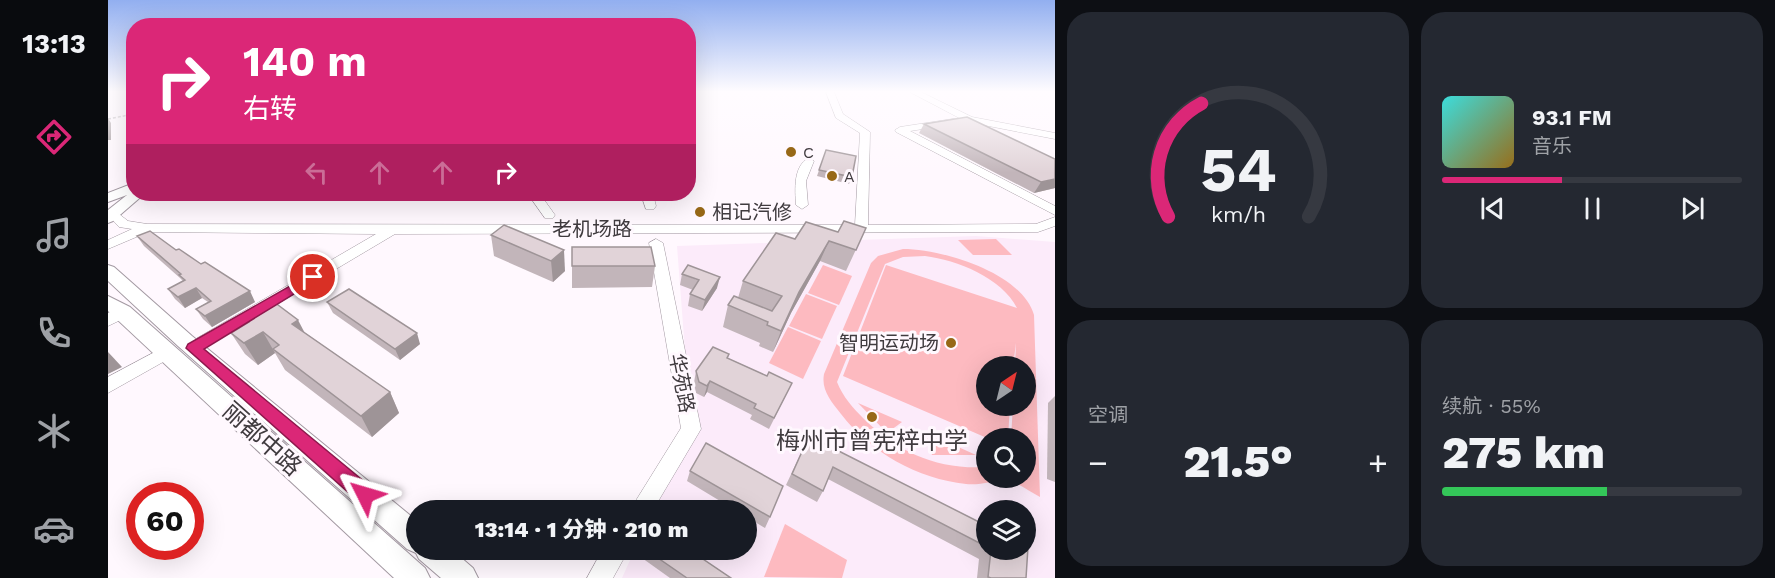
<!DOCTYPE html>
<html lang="zh">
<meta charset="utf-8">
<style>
:root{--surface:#171b24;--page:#242831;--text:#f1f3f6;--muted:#9ea1a6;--line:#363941;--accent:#db2777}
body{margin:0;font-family:"Work Sans","Noto Sans SC",sans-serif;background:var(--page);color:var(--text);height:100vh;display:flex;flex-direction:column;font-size:22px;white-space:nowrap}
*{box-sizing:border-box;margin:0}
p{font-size:20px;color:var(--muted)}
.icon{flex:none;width:33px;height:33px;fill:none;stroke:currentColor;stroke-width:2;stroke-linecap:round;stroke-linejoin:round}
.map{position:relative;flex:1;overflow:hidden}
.drawer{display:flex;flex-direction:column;gap:12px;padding:12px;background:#0d0f14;width:720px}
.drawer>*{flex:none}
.top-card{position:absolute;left:18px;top:18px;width:570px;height:183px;border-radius:24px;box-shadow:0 6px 24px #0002;background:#db2777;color:#fff;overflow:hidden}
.needle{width:39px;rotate:35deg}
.controls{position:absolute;left:868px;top:356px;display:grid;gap:12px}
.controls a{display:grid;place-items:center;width:60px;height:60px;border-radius:50%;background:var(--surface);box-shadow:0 6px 24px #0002;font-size:30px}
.speed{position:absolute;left:18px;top:482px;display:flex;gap:12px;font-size:30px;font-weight:700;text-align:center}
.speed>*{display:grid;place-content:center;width:78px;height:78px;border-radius:50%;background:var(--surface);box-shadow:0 6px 24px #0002;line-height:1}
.speed .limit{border:9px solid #d22;background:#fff;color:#111}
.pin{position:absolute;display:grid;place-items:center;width:51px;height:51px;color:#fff;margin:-26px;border:3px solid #fff;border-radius:50%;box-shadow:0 2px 6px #0007}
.me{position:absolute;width:66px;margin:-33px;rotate:310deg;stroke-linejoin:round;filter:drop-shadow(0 0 4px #0008)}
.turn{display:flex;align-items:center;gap:21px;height:126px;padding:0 18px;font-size:27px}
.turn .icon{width:78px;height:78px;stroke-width:2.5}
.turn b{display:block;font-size:42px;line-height:51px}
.lanes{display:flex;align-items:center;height:57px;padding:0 18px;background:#0003;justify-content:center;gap:30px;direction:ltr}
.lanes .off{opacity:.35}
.big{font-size:45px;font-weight:800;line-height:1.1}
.drawer .tile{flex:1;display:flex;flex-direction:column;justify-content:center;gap:9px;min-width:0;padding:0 21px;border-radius:24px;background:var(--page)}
.drawer .dial{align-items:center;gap:0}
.dial svg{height:156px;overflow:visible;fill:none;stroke:var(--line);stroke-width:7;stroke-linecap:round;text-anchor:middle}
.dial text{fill:var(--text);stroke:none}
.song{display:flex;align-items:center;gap:18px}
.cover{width:72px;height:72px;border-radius:9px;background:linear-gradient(135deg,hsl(180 70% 55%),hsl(40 70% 35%))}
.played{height:6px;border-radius:3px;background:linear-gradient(90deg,var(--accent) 40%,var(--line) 40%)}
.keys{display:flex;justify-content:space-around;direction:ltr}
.heat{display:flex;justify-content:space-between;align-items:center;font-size:33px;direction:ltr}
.charge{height:9px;border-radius:4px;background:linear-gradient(90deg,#34c759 55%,var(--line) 0)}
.drawer .tiles{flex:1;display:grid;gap:12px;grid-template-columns:repeat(2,1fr)}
.trip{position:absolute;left:298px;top:500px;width:351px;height:60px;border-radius:30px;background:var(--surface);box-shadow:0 6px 24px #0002;font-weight:800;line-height:60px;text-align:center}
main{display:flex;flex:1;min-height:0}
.tabs{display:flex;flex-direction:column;width:108px;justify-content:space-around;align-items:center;background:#090b0e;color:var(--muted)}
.tabs .icon{width:42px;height:42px}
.tabs .active{color:var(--accent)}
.tabs b{font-size:27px;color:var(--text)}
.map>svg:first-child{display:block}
</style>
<main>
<nav class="tabs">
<b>13:13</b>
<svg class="icon active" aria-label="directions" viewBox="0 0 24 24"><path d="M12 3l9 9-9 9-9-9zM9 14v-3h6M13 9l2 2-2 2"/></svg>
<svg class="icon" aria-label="music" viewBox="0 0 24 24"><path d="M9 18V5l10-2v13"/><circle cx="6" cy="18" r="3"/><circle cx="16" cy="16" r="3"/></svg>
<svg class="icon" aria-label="phone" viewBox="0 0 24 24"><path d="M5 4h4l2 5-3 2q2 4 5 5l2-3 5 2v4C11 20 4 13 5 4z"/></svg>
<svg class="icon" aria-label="climate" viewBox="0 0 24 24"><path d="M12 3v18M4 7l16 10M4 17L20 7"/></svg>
<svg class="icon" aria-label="car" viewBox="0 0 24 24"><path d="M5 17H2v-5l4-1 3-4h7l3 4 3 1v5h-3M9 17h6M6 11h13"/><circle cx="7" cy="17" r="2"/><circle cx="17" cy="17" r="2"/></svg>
</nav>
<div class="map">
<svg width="947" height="578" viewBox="0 0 947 578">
<rect width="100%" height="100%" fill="#fff8fe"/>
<path fill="#fcebfa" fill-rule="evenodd" d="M868 236 947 242V578H514L527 549H639V510H545L583 429 569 246ZM879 366H918V405H879ZM879 438H918V477H879ZM879 510H918V549H879Z"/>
<g fill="#fdbac0" fill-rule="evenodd">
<polygon points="888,239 904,255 865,255 850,240"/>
<path d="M795 249C835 249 914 273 926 315L932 497C922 492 909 482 899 480 890 479 872 486 858 484 810 479 762 452 733 414 723 401 713 390 716 374L763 263 770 256ZM817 256C849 260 894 278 909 308L778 265 735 376 879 438H900L902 405H879V366H905L908 343 907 366H918V405H905L903 438H918V477H879V467C830 470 791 453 756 419 745 408 735 397 729 382L777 264 795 257Z"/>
<polygon points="715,265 744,276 731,305 700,293"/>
<polygon points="698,294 729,306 714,339 681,326"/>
<polygon points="680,327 713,341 695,379 661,363"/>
<polygon points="750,403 794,422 779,433"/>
<polygon points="817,432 868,455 824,455"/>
<polygon points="677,524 739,560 734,578 656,577"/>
</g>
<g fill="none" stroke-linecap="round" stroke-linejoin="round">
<defs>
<g id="minor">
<polygon points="718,92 726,92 735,114 762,132 760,225 928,224 947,217 947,226 930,232 287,234 85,354 79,352 77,348 79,344 268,234 40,232 0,249 0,240 24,229 11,227 2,217 2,211 6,210 20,221 39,224 747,225 752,133 728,118"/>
<polygon points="802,92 813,92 864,117 947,133 947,139 860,122 802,131 947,206 947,215 788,132 787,130 792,127 851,118"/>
<path d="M701 158 706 161 698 181 700 205 694 209 688 205C687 190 685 165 701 158Z"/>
<polygon points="420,194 432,194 447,215 445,218 437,218"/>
<polygon points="533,194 545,194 548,206 546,209 538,209"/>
<polygon points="548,239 555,243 593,429 545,510 522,510 573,428 541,243"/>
<polygon points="15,306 21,308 23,312 21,316 0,326 0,313"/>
<polygon points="58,346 64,347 67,352 64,357 0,393 0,377"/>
<polygon points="495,549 521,549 505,578 479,578"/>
</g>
<g id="major">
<polygon points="26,183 26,194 35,195 5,221 0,223 0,210 19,195 0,202 0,193"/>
<polygon points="0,265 6,267 84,336 309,521 309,549 343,549 365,568 370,578 333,578 311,559 308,553 299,549 70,346 0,281"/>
<polygon points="0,296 22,307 317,568 322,578 286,578 0,311"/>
</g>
</defs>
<use href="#minor" stroke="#a399a2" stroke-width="1"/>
<use href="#major" stroke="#a399a2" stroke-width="2"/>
<polyline stroke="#b1abb0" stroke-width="1.5" stroke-dasharray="3 2" stroke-linecap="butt" points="0,119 26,114"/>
<use href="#minor" fill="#fff" fill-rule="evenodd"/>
<use href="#major" fill="#fff" fill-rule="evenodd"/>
</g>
<g fill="#c2b5ba">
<polygon points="816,124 947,188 926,193 811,133"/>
<polygon points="718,150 744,177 741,184 709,176"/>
<polygon points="396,225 457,271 445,282 386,256 383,235"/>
<polygon points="758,228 738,271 712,261 683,313 665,352 651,346 652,343 615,327 620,305 630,298 635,281 687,239"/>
<polygon points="29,236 68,250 147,302 104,327 95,319 88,309 100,302 94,298 77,308 67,299 60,289 75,281 72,278 36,246"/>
<polygon points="464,247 547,266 544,287 464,288"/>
<polygon points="574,274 609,288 594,311 580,306 582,294 585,290 572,285"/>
<polygon points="219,302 312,344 292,360 225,313"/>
<polygon points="133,316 196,332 282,392 291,413 264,437 177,370 167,353 150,365 137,354 123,333 138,324"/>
<polygon points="621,354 620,358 659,376 684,383 661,429 642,419 644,415 599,392 596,397 588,393 586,383 588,371"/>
<polygon points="947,396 947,482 939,479 940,403"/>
<polygon points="701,436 879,526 879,549 918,549 918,578 869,578 871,559 720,479 715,491 709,502 678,485"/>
<polygon points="582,471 662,517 657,528 639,517 639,510 627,510 579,481"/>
<polygon points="535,549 580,549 623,578 562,578 534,558"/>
</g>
<g fill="#9e9497">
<polygon points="0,118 3,123 3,140 0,140"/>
<polygon points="947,179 947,188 926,193 933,182"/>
<polygon points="721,241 712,261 683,313 665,352 673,331 691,292"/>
<polygon points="456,250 457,271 445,282 443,261"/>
<polygon points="612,277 609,288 594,311 597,300"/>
<polygon points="88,288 94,298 77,308 70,297"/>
<polygon points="142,291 147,302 104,327 97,316"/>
<polygon points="190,320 201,341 184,324"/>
<polygon points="155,332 167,353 150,365 136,343"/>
<polygon points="309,333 312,344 292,360 287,349"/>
<polygon points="0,352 14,367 0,374"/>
<polygon points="602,381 599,392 596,397 599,386"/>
<polygon points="282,392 291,413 264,437 253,416"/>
</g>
<g fill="#e1d3d8" stroke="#9e9497" stroke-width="1.5">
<polygon points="859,117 947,159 947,179 933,182 816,124"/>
<polygon points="718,150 748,156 744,177 711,170"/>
<polygon points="736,221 758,228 748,250 721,241 691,292 673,331 659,325 660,322 620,305 626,296 664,311 674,296 635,281 668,233 687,239 698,222 730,232"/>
<polygon points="396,225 456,250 443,261 383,235"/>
<polygon points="42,231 68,250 71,249 93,264 97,262 142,291 97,316 88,309 103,301 88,288 70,297 60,289 77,280 71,275 73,274 29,236"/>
<polygon points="464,247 543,247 547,266 464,266"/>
<polygon points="580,265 612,277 597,300 582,294 591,280 574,274"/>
<polygon points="241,289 309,333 287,349 219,302"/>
<polygon points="162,299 190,320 184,324 282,392 253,416 165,349 171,345 155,332 136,343 123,333 141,322 133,316"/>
<polygon points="605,347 621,354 619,358 659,376 661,372 684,383 666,418 646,408 648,404 602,381 599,386 591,382 588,371"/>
<polygon points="701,436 879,526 879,547 725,467 715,491 684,474"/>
<polygon points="598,443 675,486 662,517 582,471"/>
<polygon points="918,546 920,547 918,578 883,578 880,577 883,550 882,549 918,549"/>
<polygon points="537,549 580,549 623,578 579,578"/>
</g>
<linearGradient id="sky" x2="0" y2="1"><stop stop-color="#92aff0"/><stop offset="0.53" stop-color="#fffcff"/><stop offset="1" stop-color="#fffcff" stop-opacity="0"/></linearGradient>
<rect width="947" height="173" fill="url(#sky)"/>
<polygon fill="#db2777" stroke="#8e194d" stroke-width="1.5" points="205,273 211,277 209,280 96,349 264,488 267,495 264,501 257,504 250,501 78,348 80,344"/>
<g fill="#976817" stroke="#fff8fe" stroke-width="2">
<circle cx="683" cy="152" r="6"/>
<circle cx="724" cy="176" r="6"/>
<circle cx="592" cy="212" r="6"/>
<circle cx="843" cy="343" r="6"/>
<circle cx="764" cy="417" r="6"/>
</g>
<g text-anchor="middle" stroke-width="6" stroke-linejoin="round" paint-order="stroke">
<g font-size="16" fill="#403b3f" stroke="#fff8fe" text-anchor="start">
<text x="695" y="158">C</text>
<text x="736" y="182">A</text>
</g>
<g font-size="20" fill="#403b3f" stroke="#fff8fe" text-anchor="start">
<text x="604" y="219">相记汽修</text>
<text x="831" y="350" text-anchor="end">智明运动场</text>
</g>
<g font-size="20" fill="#403b3f" stroke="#fff8fe">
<text x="484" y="236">老机场路</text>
<text transform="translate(574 383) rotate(79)" y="7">华苑路</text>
</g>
<g font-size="24" fill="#403b3f" stroke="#fff8fe">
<text transform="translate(154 439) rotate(42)" y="8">丽都中路</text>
</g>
<g font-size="24" fill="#403b3f" stroke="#fff8fe">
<text x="764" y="449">梅州市曾宪梓中学</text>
</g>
</g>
</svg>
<div class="controls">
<a><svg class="needle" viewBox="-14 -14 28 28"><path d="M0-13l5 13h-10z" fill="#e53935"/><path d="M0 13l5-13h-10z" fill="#9ea1a6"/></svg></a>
<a><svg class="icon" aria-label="search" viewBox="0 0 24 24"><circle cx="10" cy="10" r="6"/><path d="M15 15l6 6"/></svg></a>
<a><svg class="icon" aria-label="layers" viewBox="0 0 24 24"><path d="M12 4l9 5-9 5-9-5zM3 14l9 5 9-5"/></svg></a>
</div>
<div class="speed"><div class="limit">60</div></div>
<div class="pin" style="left:205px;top:277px;background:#d93025"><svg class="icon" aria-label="arrive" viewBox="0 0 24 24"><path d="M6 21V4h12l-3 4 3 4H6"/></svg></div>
<svg class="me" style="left:257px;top:495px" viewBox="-20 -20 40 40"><path d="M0-17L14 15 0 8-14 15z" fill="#db2777" stroke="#fff" stroke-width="4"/></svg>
<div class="trip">13:14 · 1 分钟 · 210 m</div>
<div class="top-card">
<div class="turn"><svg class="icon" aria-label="right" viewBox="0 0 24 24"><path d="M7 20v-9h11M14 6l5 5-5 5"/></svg><div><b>140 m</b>右转</div></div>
<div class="lanes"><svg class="icon off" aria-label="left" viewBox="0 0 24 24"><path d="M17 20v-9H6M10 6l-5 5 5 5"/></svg><svg class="icon off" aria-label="ahead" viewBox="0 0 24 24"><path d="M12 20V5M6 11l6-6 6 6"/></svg><svg class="icon off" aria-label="ahead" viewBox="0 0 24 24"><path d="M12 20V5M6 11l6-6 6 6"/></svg><svg class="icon" aria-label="right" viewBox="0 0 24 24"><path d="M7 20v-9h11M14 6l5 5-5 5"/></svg></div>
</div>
</div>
<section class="drawer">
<div class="tiles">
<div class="tile dial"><svg viewBox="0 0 100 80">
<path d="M14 69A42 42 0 1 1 86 69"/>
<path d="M14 69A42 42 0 0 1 31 11" stroke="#db2777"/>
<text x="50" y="56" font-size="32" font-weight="700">54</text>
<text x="50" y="72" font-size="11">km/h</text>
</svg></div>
<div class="tile">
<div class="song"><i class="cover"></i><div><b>93.1 FM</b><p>音乐</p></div></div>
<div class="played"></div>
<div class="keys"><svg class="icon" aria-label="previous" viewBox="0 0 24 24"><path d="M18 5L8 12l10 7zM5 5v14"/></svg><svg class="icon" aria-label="pause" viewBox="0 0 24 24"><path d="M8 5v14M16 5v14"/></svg><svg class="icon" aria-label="next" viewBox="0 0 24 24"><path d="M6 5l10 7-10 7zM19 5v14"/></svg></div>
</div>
<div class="tile"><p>空调</p>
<div class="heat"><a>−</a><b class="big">21.5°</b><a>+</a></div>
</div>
<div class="tile"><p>续航 · 55%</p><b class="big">275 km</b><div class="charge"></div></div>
</div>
</section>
</main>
